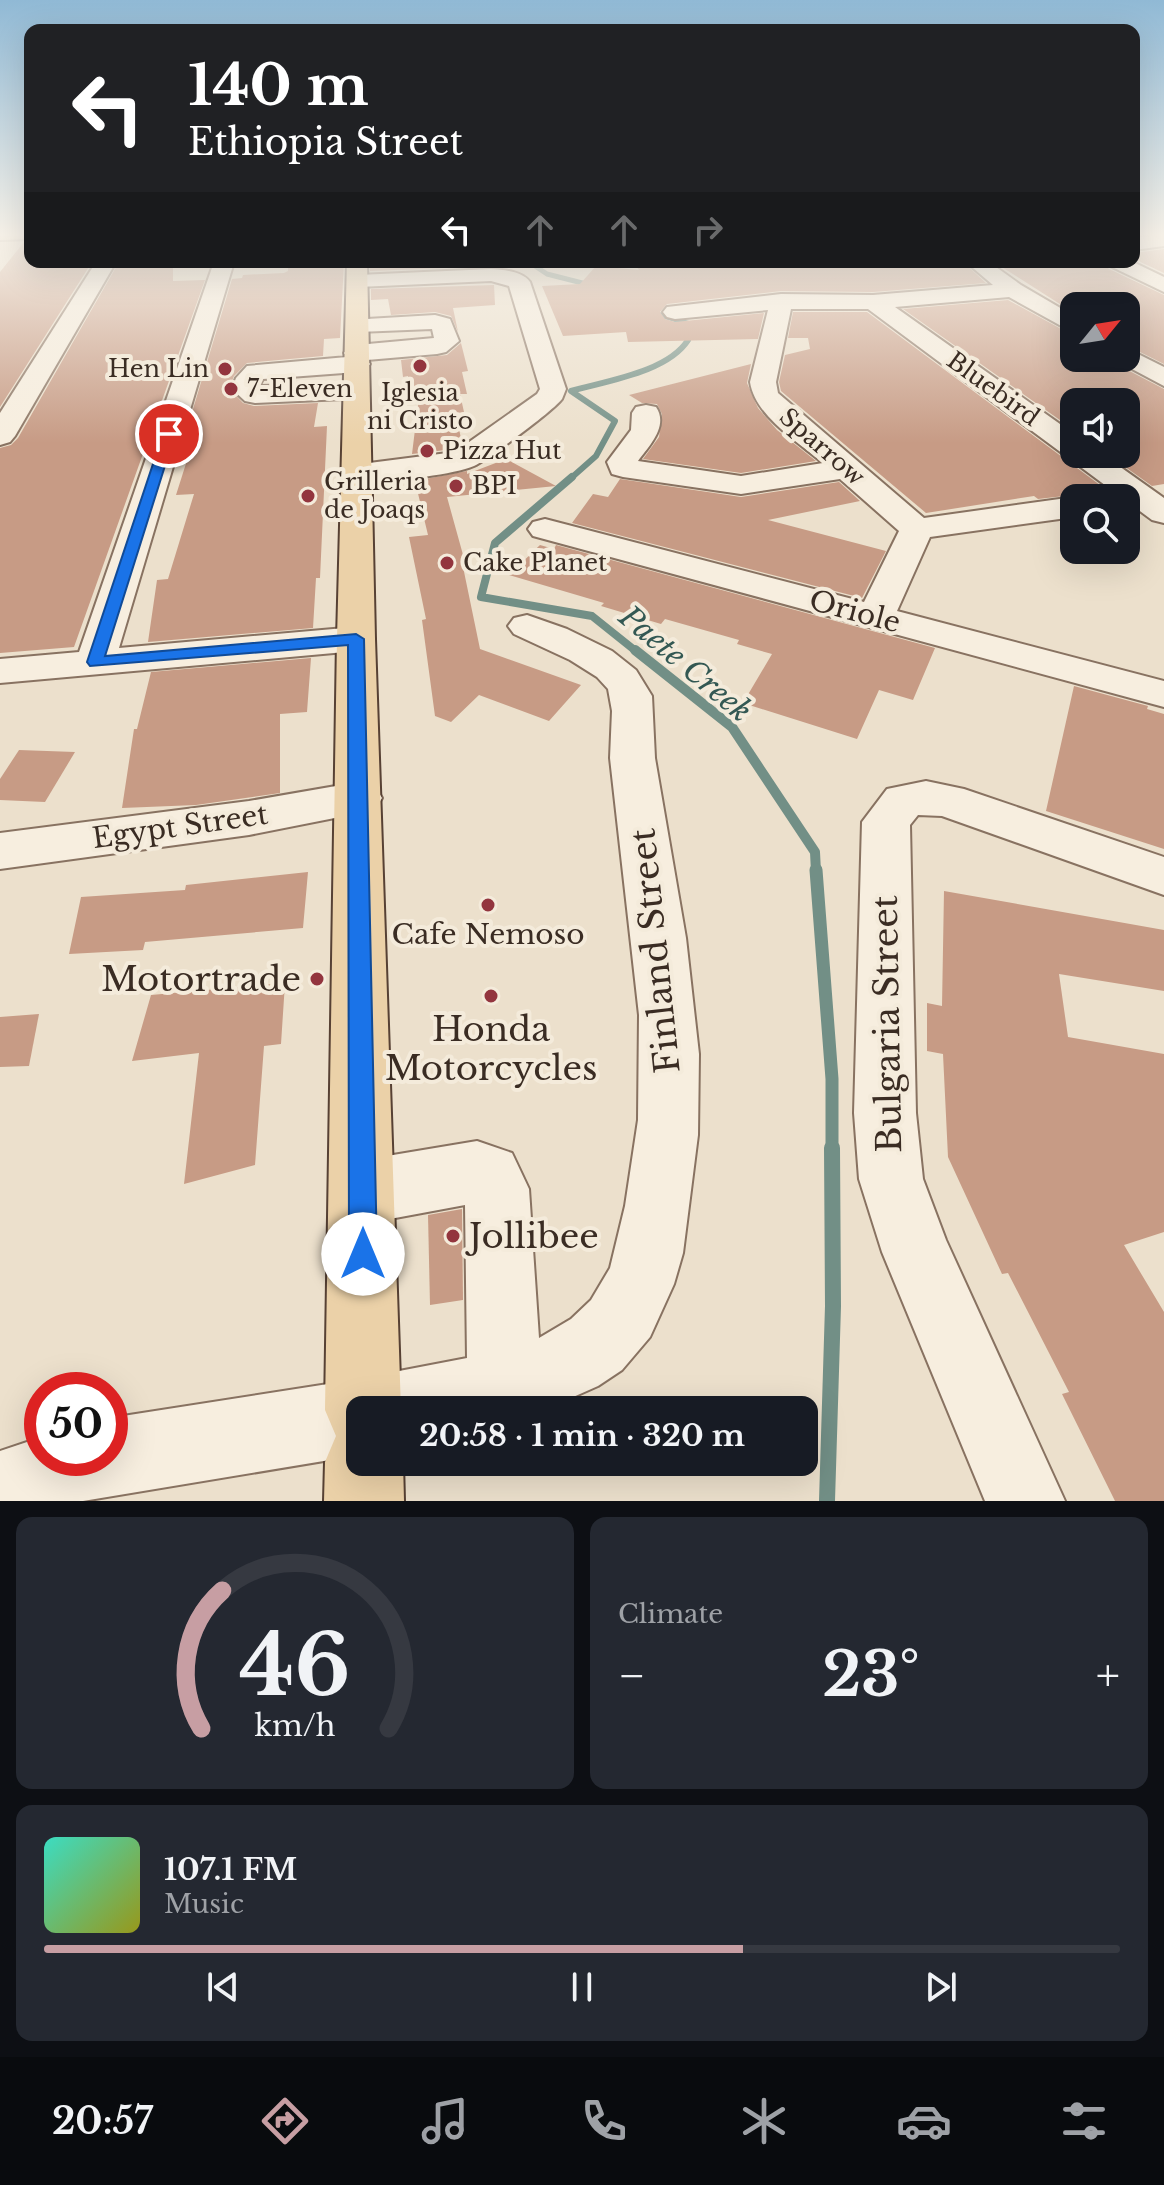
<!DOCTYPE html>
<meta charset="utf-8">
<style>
:root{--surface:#171b24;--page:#242831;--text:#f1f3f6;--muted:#9ea1a6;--line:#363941;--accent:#c79ea3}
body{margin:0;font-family:"Libre Baskerville",serif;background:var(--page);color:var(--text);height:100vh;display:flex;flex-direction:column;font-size:30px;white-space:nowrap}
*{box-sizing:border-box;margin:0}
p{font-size:26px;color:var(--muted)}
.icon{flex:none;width:44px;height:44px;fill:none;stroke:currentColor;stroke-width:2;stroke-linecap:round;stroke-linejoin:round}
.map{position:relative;height:1501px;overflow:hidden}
.drawer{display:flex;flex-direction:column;gap:16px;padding:16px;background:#0d0f14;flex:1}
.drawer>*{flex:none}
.banner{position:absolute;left:24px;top:24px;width:1116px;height:244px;border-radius:16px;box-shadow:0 8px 32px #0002;background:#202124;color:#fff;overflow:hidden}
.needle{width:52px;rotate:60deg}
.fabs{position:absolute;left:1060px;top:292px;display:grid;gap:16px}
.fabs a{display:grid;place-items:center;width:80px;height:80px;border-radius:16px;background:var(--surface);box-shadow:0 8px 32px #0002;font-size:40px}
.speed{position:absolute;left:24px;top:1372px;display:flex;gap:16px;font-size:40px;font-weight:700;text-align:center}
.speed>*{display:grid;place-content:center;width:104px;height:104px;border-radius:50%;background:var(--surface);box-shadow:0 8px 32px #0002;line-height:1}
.speed .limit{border:12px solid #d22;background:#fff;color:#111}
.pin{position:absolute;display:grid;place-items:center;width:68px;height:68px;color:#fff;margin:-34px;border:4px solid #fff;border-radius:50%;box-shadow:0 2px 8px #0007}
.me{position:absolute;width:88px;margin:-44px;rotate:0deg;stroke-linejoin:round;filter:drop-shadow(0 0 6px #0008)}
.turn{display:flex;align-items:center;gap:28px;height:168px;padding:0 32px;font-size:36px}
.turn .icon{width:104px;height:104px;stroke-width:2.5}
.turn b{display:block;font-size:56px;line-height:68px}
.lanes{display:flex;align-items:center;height:76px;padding:0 32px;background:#0003;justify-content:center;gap:40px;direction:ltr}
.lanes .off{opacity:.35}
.big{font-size:60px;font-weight:800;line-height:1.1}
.drawer .card{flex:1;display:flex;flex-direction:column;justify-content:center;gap:12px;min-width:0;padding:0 28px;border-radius:16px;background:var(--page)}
.drawer .dial{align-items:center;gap:0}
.dial svg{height:208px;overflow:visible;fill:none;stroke:var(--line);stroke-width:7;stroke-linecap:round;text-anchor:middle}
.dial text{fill:var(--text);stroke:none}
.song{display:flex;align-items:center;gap:24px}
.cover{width:96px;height:96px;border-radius:12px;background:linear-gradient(135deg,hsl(170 70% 55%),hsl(60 70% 35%))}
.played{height:8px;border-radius:4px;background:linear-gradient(90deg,var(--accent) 65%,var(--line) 65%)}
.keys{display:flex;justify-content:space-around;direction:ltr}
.heat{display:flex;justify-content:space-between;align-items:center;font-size:44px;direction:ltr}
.drawer .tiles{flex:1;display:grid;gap:16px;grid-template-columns:1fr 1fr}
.card:last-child{grid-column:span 2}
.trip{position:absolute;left:346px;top:1396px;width:472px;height:80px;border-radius:16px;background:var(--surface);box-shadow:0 8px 32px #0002;font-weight:800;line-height:80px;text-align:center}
.menu{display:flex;height:128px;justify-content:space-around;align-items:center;background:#090b0e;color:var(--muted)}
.menu .icon{width:56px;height:56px}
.menu .selected{color:var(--accent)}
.menu b{font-size:36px;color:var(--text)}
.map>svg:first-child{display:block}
</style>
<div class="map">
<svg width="1164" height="1501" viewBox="0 0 1164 1501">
<rect width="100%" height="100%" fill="#ece0cc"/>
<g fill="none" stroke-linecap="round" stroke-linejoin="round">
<g stroke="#728f86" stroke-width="5">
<polyline points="529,262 547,274 594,286"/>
<polyline points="650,312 697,326 687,342"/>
</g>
<path stroke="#728f86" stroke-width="6" d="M570 479 596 456 615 421 571 391C606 381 668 372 688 340"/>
<polyline stroke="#728f86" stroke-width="8" points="572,477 495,543 481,597 592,616 637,652"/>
<polyline stroke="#728f86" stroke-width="10" points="635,650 732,727 815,852 816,872"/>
<polyline stroke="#728f86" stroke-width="13" points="816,870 832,1079 832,1150"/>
<polyline stroke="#728f86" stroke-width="16" points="827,1501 833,1306 832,1148"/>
</g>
<g fill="#c79b85">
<polygon points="24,242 30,242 30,262 92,262 0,407 0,272"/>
<polygon points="1164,249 1164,273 1134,259 1134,253"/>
<polygon points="119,262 173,262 173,281 205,280 74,647 0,653 0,448 11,445 18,438"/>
<polygon points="288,262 344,262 340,338 324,339 323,356 247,363 234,376 229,388 243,403 254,406 318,403 314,427 327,426 320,578 316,578 313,628 148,642 157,580 168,579 194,494 176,495 196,432 187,429 232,279 242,278 243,275 284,273 288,271"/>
<polygon points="370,262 493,262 494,266 370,271"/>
<polygon points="633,262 963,262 986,283 873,292 781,291 667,304 660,312 665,319 675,322 764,313 758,339 628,342 626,332 563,336 542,286 580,284 596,266 639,270"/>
<polygon points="994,262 1102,262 1109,269 1164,295 1164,364 1126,345 1126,306 1074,306 1074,313"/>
<polygon points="494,285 495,305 453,308 458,332 451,316 435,312 391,315 388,299 371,300 371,289"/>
<polygon points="1008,300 1074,336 1074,358 1112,358 1116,364 1164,389 1164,484 1152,486 1107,454 1126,454 1126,402 1074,402 1074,430 903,309"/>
<polygon points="793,312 867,312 1108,491 1038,499 1034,496 926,513 781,391 779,382 785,355 810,349 808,338 788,338"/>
<polygon points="461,343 468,371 462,372 467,394 460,394 464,412 456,413 462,444 454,449 412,454 419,397 411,398 408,376 403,377 401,360 447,355"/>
<polygon points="751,364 747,383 758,408 777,430 816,461 741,473 643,459 659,437 662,414 657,404 642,403 629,395"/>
<polygon points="506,459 556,486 447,497 465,562 462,562 480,649 581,685 549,721 479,695 451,722 435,716 422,620 426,619 409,537 428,535 415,481 467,471 467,474"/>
<polygon points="620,479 741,497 839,482 860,501 768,520 886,551 862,598 572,523 593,494 608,497"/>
<polygon points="540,545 554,549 556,545 935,648 913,700 879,690 857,739 743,703 772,654 737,644 739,640 665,619 661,624 601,606 604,603 509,575"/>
<polygon points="311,658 307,712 280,714 280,793 196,805 122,808 134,729 137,729 151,672"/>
<polygon points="1074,686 1148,706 1147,709 1164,714 1164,849 1046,811"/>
<polygon points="19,750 75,752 45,802 0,800 0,779"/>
<polygon points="308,872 303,928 145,942 143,950 69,954 81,897 185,890 186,885"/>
<polygon points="944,891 1164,930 1164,991 1059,974 1068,1037 1164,1054 1164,1232 1124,1245 1164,1312 1164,1501 1115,1501 1062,1394 1069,1392 1008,1273 1002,1274 948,1157 943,1054 927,1051 927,1003 942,1006"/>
<polygon points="285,983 281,1044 264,1046 255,1165 184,1184 199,1053 132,1061 151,995"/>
<polygon points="39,1014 29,1066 0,1067 0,1017"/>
<polygon points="462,1209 463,1300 430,1305 428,1215"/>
</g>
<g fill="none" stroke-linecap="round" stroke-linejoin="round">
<defs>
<g id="minor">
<polygon points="1164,234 1164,246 1134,250 1134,238"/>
<polygon points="96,262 116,262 15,436 10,442 0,445 0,413"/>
<polygon points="214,262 234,262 119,648 356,627 370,631 375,639 370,647 356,651 0,683 0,659 79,652"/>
<path d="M966 262H989L1021 285 1074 316V333L1009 297 895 307 1074 434V454H1102L1164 498V523L1152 520 868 309H791L776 382 778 393 924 518 1074 497 1077 498H1074V517L930 537 897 611 1164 681V707L533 536 528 529 533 522 545 519 864 602 899 531 840 479 741 494 623 477 612 474 607 462 631 430 632 413 636 407 646 405 656 407C669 426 649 446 638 461L741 476 823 463C798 442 755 416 750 382L768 310 675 319 667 317 663 312 667 307 781 294 873 295 993 285Z"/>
<polygon points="1107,262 1133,262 1164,277 1164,292 1110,266"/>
<path d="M491 269C504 270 522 271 530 282L566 389 562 399C553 411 488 459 474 466 450 476 370 485 346 480L342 473 346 466 455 452 537 394 540 389 509 286 491 281 358 287 347 281 358 275Z"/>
<polygon points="435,315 450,319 459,341 446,352 437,354 367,360 370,364 366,369 357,372 263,379 259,386 356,384 366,386 369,392 366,398 255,403 245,401 232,389 236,378 247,366 347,357 344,353 348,348 357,345 434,338 432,329 358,332 350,330 346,325 350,320"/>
<polygon points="1126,348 1164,367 1164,386 1117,361 1115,358 1126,358"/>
<polygon points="527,615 567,629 612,651 636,670 652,696 655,758 686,938 699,1054 698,1135 683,1253 674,1284 650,1337 622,1370 598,1386 544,1410 360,1410 360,1455 83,1501 0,1501 0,1451 42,1437 42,1458 110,1458 110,1418 360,1379 369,1383 394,1372 467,1358 465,1205 363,1224 340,1215 330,1192 340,1169 363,1160 477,1141 512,1153 529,1189 539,1338 571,1319 591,1300 610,1268 625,1206 638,1120 639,1015 610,758 612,711 608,689 597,677 570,660 514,634 508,626 514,618"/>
<polygon points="926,781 964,789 1164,857 1164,895 942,816 918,815 910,825 916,1113 923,1179 946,1240 1065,1501 985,1501 882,1252 859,1179 854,1113 862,822 887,789"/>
<polygon points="359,782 375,786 382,798 375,810 249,835 0,869 0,833 249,801"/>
</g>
<g id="major">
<polygon points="0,233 30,233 30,239 0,240"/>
<polygon points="347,262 367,262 375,639 401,1410 360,1410 360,1462 403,1462 404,1501 324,1501 325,1462 336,1436 325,1410 337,639"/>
</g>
</defs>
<use href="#minor" stroke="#887261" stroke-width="4"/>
<use href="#major" stroke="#574134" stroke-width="4"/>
<use href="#minor" fill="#f7eedf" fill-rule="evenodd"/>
<use href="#major" fill="#ebd1a8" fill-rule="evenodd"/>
</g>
<linearGradient id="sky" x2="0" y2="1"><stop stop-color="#90b9d5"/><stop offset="0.53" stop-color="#f6f1e8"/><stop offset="1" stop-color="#f6f1e8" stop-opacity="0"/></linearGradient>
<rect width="1164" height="443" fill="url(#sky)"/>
<polygon fill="#1a73e8" stroke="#114b97" stroke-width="2" points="164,431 175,434 105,656 356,634 364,639 377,1254 373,1264 363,1268 353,1264 349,1254 348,645 90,666 87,662"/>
<g fill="#93353e" stroke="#f4ebdb" stroke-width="3">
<circle cx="420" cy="366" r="8"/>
<circle cx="225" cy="369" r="8"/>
<circle cx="231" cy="389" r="8"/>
<circle cx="427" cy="451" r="8"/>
<circle cx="456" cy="486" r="8"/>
<circle cx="308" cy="496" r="8"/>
<circle cx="447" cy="563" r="8"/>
<circle cx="488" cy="905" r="8"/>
<circle cx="317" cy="979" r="8"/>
<circle cx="491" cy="996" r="8"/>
<circle cx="453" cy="1236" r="8"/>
</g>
<g text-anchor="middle" stroke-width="8" stroke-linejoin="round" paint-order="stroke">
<g font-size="24" fill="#3a2c23" stroke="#f4ebdb" text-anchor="start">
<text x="209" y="377" text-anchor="end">Hen Lin</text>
<text x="247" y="397">7-Eleven</text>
<text x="420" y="401" text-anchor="middle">Iglesia<tspan x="420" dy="28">ni Cristo</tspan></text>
<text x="443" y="459">Pizza Hut</text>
<text x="324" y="490">Grilleria<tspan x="324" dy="28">de Joaqs</tspan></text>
<text x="472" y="494">BPI</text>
<text x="463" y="571">Cake Planet</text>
</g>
<g font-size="24" fill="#3a2c23" stroke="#f4ebdb">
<text transform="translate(993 389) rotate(36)" y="8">Bluebird</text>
<text transform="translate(822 447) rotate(41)" y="8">Sparrow</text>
</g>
<g font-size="28" fill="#3a2c23" stroke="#f4ebdb">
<text transform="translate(855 611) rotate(15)" y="10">Oriole</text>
<text transform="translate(180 826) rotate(-8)" y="10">Egypt Street</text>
</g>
<g font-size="28" fill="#3a2c23" stroke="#f4ebdb">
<text x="488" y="944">Cafe Nemoso</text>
</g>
<g font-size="30" font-style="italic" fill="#335853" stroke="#f4ebdb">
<text transform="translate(685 664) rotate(40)" y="10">Paete Creek</text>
</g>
<g font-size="34" fill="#3a2c23" stroke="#f4ebdb">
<text transform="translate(655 951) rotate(-96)" y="12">Finland Street</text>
<text transform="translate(887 1024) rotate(-91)" y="12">Bulgaria Street</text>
</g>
<g font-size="34" fill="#3a2c23" stroke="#f4ebdb" text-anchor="end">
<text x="301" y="991">Motortrade</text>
<text x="491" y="1041" text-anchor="middle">Honda<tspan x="491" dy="39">Motorcycles</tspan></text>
<text x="469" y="1248" text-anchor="start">Jollibee</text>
</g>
</g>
</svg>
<div class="fabs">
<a><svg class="needle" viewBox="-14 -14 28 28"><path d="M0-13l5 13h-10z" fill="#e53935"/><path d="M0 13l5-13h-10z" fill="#9ea1a6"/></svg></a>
<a><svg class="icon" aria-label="sound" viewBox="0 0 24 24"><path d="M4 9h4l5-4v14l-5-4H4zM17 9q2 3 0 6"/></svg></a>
<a><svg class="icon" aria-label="search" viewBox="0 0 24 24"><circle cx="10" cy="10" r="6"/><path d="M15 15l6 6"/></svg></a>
</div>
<div class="speed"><div class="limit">50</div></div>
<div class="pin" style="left:169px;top:434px;background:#d93025"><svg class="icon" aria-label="arrive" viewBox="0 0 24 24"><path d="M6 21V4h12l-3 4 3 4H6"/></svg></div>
<svg class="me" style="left:363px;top:1254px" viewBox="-20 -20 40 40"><circle r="19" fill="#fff"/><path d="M0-13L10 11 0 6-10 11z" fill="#1a73e8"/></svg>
<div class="trip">20:58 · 1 min · 320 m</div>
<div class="banner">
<div class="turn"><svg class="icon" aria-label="left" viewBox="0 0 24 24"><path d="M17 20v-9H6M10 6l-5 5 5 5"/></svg><div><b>140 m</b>Ethiopia Street</div></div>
<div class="lanes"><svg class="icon" aria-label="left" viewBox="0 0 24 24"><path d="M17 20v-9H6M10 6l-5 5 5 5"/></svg><svg class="icon off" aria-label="ahead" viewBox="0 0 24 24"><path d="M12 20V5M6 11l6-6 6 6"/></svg><svg class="icon off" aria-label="ahead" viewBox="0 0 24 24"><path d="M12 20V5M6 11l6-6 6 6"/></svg><svg class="icon off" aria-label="right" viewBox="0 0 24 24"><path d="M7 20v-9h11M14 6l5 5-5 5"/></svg></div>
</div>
</div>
<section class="drawer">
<div class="tiles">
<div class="card dial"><svg viewBox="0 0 100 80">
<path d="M14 69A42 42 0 1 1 86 69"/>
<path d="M14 69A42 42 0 0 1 22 16" stroke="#c79ea3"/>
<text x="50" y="56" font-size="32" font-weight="700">46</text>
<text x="50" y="72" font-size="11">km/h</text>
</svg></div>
<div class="card"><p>Climate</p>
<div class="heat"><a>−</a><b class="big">23°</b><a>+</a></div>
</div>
<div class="card">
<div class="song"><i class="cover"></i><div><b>107.1 FM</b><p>Music</p></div></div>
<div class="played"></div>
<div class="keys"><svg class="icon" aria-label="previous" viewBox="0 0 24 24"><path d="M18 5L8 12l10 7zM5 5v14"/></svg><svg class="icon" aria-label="pause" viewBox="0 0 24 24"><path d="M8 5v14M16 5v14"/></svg><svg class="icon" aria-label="next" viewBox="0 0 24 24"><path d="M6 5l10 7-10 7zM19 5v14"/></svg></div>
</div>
</div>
</section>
<nav class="menu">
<b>20:57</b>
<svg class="icon selected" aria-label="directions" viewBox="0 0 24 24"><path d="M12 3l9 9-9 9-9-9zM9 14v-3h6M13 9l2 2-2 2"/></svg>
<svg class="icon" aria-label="music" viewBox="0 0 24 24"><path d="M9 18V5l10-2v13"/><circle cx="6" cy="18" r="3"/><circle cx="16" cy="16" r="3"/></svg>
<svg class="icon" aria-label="phone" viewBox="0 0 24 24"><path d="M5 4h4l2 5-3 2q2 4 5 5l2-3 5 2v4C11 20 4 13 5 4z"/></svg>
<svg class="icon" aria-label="climate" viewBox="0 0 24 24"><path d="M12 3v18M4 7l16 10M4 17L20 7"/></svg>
<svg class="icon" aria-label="car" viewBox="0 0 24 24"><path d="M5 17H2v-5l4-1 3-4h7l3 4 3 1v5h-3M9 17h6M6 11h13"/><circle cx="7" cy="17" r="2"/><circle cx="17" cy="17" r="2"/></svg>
<svg class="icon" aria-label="filters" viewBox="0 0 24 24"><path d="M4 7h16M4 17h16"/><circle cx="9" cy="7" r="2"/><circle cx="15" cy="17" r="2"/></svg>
</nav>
